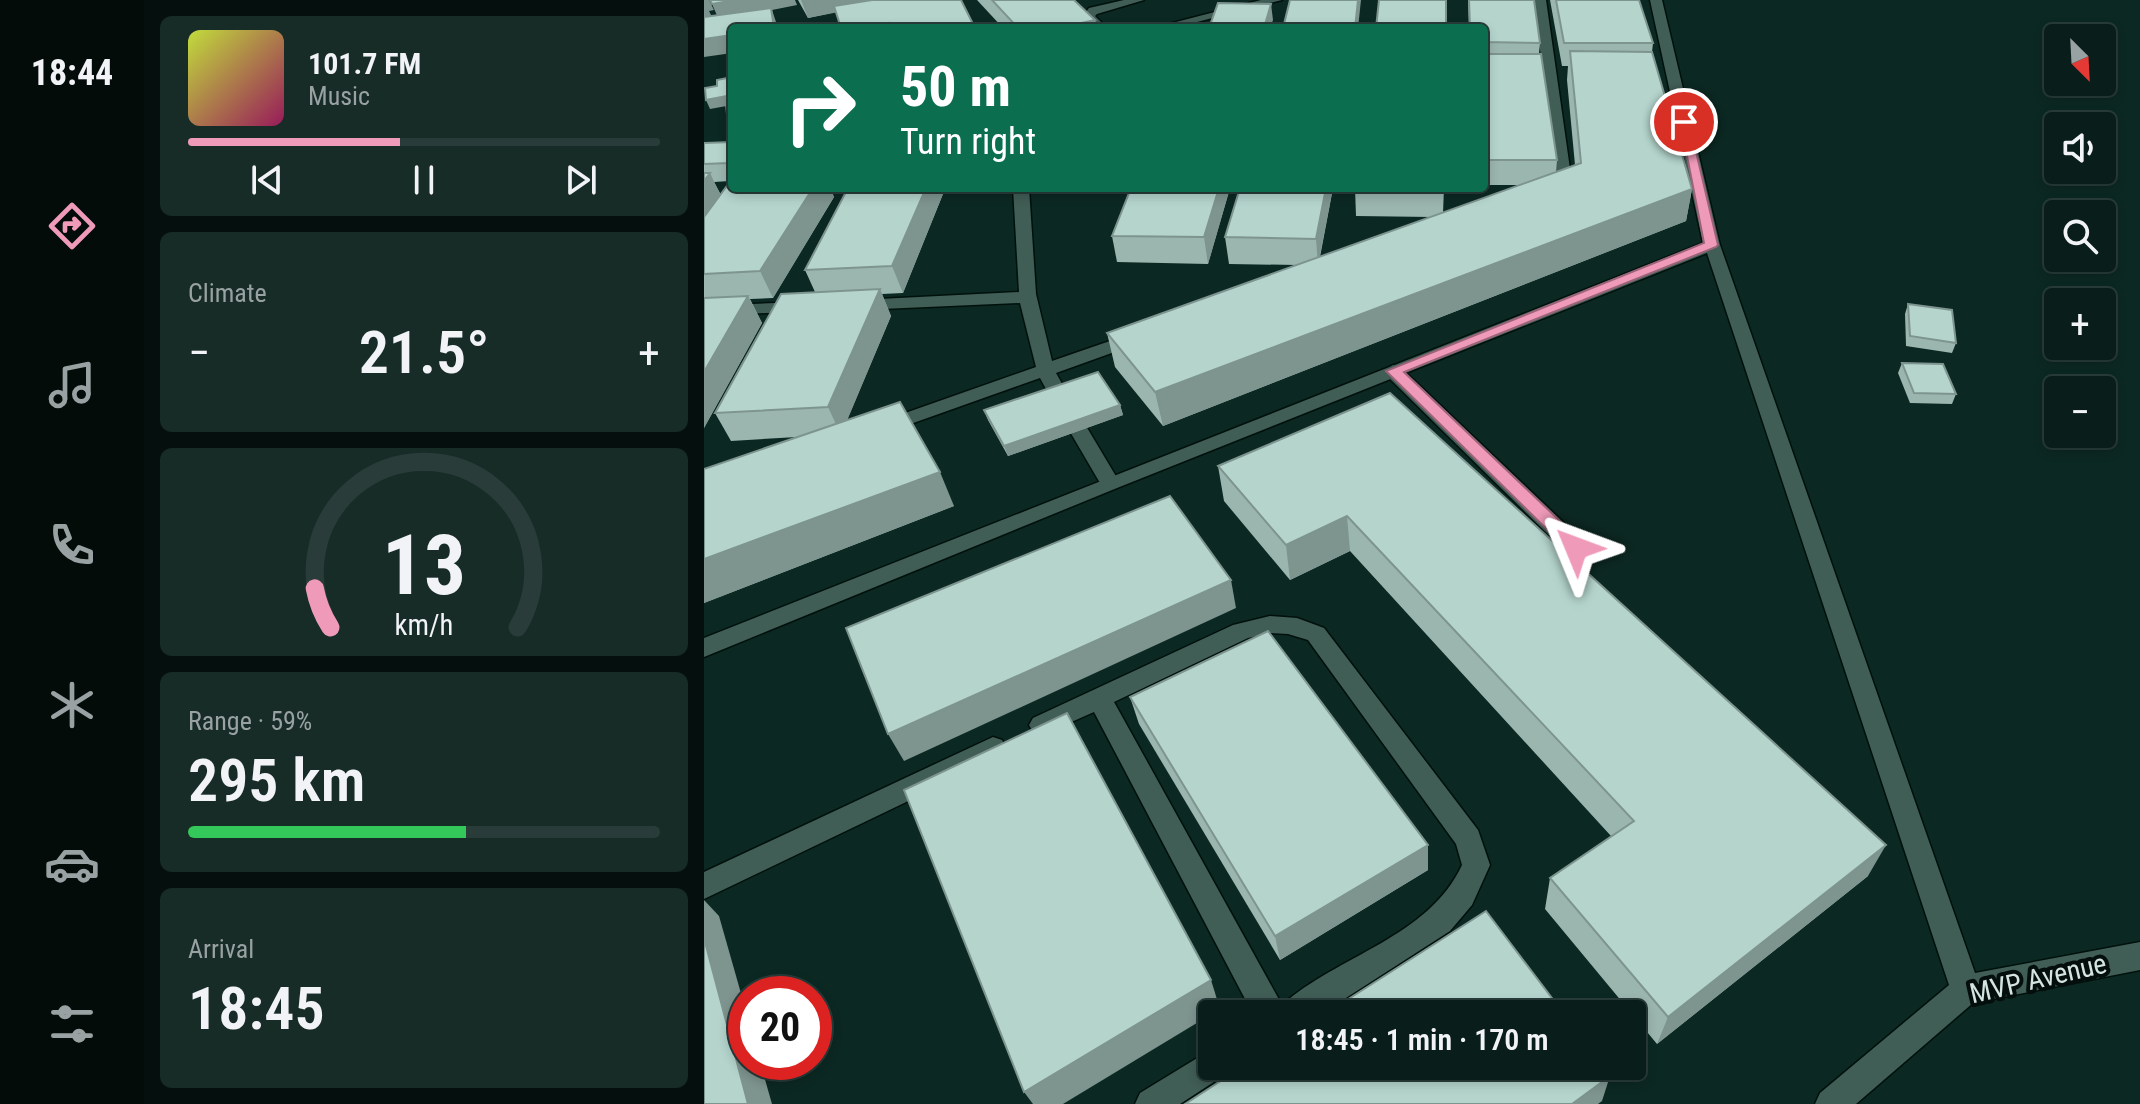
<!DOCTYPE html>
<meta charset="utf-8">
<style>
:root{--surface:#091e1a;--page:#172b27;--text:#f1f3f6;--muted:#99a2a2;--line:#293c39;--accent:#ef9ab8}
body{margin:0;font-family:"Roboto Condensed",sans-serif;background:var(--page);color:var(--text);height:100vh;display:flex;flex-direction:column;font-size:30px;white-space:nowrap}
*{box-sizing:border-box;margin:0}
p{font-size:26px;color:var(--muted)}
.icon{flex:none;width:44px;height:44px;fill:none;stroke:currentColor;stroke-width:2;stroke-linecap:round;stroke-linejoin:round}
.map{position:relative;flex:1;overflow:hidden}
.sheet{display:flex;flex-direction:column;gap:16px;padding:16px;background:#05100e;width:560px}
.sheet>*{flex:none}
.top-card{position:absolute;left:24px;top:24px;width:760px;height:168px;border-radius:8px;box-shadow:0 4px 12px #0003,0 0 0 2px var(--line);background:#0b6e4f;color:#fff;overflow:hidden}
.needle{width:52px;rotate:156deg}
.tools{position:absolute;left:1340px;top:24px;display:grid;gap:16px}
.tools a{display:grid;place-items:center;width:72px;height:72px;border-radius:8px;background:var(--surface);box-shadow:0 4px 12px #0003,0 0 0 2px var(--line);font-size:40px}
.speed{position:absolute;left:24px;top:976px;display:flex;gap:16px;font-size:40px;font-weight:700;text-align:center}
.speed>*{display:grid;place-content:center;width:104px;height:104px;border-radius:50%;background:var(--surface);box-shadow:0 4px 12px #0003,0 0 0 2px var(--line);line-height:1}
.speed .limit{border:12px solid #d22;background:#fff;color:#111}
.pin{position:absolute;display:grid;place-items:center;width:68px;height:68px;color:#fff;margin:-34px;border:4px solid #fff;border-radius:50%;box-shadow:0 2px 8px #0007}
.me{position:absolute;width:88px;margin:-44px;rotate:314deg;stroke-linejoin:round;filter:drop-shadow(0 0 6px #0008)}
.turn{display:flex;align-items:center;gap:28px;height:168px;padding:0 40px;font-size:36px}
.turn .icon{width:104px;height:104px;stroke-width:2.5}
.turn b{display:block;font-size:56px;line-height:68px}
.big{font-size:60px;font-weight:600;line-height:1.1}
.sheet .widget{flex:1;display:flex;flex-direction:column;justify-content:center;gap:12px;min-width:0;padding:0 28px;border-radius:12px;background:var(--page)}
.sheet .dial{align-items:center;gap:0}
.dial svg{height:208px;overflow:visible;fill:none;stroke:var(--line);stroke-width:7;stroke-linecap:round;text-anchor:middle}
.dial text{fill:var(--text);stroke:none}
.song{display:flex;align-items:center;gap:24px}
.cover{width:96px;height:96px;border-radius:12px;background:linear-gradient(135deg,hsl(70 70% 55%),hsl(330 70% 35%))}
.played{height:8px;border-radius:4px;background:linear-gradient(90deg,var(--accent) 45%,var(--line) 45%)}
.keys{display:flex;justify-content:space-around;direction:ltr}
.heat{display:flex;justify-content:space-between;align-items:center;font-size:44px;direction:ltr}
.charge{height:12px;border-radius:6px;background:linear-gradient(90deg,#34c759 59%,var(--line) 0)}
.trip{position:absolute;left:494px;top:1000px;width:448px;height:80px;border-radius:8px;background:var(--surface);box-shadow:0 4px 12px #0003,0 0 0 2px var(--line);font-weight:600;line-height:80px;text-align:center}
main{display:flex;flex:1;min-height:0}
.dock{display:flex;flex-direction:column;width:144px;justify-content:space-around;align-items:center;background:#040c0a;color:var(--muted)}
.dock .icon{width:56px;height:56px}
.dock .current{color:var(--accent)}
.dock b{font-size:36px;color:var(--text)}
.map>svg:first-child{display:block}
</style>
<main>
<nav class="dock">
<b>18:44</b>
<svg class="icon current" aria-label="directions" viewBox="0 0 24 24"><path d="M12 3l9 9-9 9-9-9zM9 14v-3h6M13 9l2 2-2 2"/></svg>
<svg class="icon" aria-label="music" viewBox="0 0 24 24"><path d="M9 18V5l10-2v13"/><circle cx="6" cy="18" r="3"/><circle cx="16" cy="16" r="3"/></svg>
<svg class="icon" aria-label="phone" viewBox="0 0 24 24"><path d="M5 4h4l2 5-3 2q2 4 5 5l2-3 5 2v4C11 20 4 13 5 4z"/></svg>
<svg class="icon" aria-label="climate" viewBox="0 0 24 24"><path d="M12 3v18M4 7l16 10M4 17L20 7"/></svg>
<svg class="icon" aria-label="car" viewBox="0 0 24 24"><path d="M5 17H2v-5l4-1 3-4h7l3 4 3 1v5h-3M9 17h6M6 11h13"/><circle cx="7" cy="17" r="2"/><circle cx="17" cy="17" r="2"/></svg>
<svg class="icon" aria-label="filters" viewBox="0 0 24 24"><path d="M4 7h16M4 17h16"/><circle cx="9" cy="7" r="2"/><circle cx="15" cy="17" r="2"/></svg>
</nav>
<section class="sheet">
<div class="widget">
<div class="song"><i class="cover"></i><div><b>101.7 FM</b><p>Music</p></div></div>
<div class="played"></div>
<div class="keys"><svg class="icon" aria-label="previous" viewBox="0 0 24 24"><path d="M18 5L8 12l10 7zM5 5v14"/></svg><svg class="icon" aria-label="pause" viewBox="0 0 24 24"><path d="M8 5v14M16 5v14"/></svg><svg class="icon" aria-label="next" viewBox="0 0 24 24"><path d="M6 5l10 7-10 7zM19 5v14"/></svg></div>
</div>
<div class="widget"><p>Climate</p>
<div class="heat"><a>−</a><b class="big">21.5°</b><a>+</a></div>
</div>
<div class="widget dial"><svg viewBox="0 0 100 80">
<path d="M14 69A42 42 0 1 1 86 69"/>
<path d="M14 69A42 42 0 0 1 8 54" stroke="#ef9ab8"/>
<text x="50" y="56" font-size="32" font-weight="700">13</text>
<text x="50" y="72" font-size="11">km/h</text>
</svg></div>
<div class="widget"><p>Range · 59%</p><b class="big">295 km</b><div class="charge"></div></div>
<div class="widget"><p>Arrival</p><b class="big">18:45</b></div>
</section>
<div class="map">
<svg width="1436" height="1104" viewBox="0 0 1436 1104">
<rect width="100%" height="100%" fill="#0c2822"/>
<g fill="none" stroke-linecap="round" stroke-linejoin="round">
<defs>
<g id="service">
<polygon points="420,0 440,0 393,14 391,16 403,28 390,28 379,16 385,8"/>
<polygon points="557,0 578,0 470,28 449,28"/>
<polygon points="830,0 842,0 868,183 848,196 840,191 852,181"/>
<polygon points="309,188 325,188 332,294 348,361 429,333 441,333 444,337 441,341 352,373 365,396 362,400 348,400 336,378 184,432 170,432 167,428 170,424 332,367 316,303 155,310 146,305 155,300 315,292"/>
<polygon points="97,302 103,303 106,307 103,311 0,316 0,306"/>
<polygon points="689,365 696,367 880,542 883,548 880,554 864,554 682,375 680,371"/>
<polygon points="375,424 382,426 416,483 413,488 399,488 396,483 365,430"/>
<path d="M566 616 593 618 620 628 774 830 786 865 768 905 746 931 617 1014H549L390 712 338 735 329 732 325 725 329 718 529 625ZM566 633 584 634 604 640 752 844 758 865C724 938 634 955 578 1005L410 702 544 638Z"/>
<polygon points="289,737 298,740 302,748 298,756 0,899 0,872"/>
<polygon points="508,1049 508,1066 523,1066 519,1076 476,1104 431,1104 436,1093"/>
</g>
<polygon id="minor" points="946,0 958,0 1016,245 1271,973 1436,942 1436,970 1269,1003 1152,1104 1111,1104 1116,1093 1245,985 1003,253 413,488 0,657 0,638 999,243"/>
</defs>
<use href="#service" stroke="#00110c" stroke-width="3"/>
<use href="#minor" stroke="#00110c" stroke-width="3"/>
<use href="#service" fill="#405d56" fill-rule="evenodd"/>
<use href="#minor" fill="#405d56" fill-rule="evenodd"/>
</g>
<g fill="#9bb6af" fill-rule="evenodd">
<polygon points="94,0 257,0 132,12 104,18"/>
<polygon points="273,0 370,0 391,20 393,28 299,28"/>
<polygon points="764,0 830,0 836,43 835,54 853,160 852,172 871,165 863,80 864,66 858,66 846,0 935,0 949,43 948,52 988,189 982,221 459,426 411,367 403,333 593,265 525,264 521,237 629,188 616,257 728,217 652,216 651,188 740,188 739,213 816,185 780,185 780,28 765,28"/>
<path d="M28 142V188H126L130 197 69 298 46 299 58 323 0 428V143ZM26 181 17 195 10 182Z"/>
<polygon points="526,188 504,264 413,262 408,236"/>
<polygon points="241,189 199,293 178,294 187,316 143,420 250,506 0,603 0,469 93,437 27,441 11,413 111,292 101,270"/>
<polygon points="1204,304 1252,343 1248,353 1202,346 1201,314"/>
<polygon points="1198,363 1252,394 1248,404 1206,403 1194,373"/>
<polygon points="686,393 1164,876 953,1044 841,909 846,878 907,836 646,551 586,580 520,501 514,466"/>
<polygon points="416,405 419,415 304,456 284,420 280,410"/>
<polygon points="426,697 724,870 576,960 435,724"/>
</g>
<g fill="#7e948f">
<polygon points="0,0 5,0 10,10 5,11 7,15 0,23"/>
<polygon points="31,0 91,0 93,5 68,10 74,28 15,20 8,4"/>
<polygon points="97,0 196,0 104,18"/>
<polygon points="654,0 657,0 654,28 651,28"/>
<polygon points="567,4 569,20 566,28 560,28"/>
<polygon points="391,20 393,28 355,28"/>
<polygon points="185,23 186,28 154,28"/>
<polygon points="28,35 28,53 0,57 0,39"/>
<polygon points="28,95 28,105 6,109 2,100"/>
<polygon points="28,113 28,123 23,114"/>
<polygon points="6,173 18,198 0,227 0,181"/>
<polygon points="109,188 126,188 130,197 69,298 56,271"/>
<polygon points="222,188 241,189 199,293 188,266"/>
<polygon points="515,188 526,188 504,264 500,237"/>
<polygon points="622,188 629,188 614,265 612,239"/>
<polygon points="988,189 982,221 459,426 451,392"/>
<polygon points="176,289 187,316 137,435 124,407"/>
<polygon points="44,296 58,323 0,428 0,372"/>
<polygon points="416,405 419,415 304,456 300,446"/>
<polygon points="236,472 250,506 0,603 0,559"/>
<polygon points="643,516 646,551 586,580 582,545"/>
<polygon points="527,580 532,608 200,761 184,734"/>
<polygon points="724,845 724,870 576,960 571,936"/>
<polygon points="1182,845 1164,876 953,1044 964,1017"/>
<polygon points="0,900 15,916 42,1011 42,1062 56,1062 68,1104 44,1104 0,938"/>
<polygon points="507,980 516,1009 359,1104 329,1104 320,1092"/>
<polygon points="906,1076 898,1101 894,1104 868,1104"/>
</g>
<g fill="#b4d4cc" stroke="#7e948f" stroke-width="2">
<polygon points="6,0 31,0 8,4"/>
<polygon points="168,0 257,0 271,28 186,28 185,23 154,28 137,28 130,6"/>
<polygon points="288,0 370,0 391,20 355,28 314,28"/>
<polygon points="586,0 654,0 651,28 579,28"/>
<polygon points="675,0 742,0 742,28 672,28"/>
<polygon points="765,0 830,0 836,43 780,42 780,28 766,28"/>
<polygon points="852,0 935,0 949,43 860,43"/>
<polygon points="514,3 567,4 560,28 505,28"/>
<polygon points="67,8 70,28 28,28 28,35 0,39 0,17"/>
<polygon points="866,51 948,52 988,189 451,392 403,333 877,163"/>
<polygon points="780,54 837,54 853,160 780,160"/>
<polygon points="28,77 28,95 2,100 1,88 13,86 13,80"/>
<polygon points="28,102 28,113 23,114 22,103"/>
<polygon points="28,142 28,158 25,163 0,164 0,143"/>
<polygon points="0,173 6,173 0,181"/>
<polygon points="28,179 28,188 109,188 56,271 0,274 0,217"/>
<polygon points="144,188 222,188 188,266 101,270"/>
<polygon points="427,188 515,188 500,237 408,236"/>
<polygon points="536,188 622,188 612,239 521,237"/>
<polygon points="651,188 739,188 739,191 650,190"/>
<polygon points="176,289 124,407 11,413 77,294"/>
<polygon points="44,296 0,372 0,298"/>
<polygon points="1204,304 1248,310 1252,343 1206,336"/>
<polygon points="1198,363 1239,364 1252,394 1210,393"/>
<polygon points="394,372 416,405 300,446 280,410"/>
<polygon points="686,393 1182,845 964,1017 846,878 930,821 643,516 582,545 514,466"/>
<polygon points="196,402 236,472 0,559 0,469"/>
<polygon points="466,496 527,580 184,734 142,628"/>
<polygon points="564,631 724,845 571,936 426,697"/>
<polygon points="363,713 507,980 320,1092 200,790"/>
<polygon points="782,911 860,1014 621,1014"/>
<polygon points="0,938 44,1104 0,1104"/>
<polygon points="540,1066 899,1066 906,1076 868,1104 481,1104"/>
</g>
<polygon fill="#ef9ab8" stroke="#9b6478" stroke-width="2" points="976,120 985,122 1014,245 1012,247 700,372 879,543 881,548 872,554 866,552 682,371 1000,243"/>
<g text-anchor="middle" stroke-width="8" stroke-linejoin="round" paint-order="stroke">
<g font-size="28" fill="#d4e4e0" stroke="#040e0c">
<text transform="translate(1334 978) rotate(-13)" y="10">MVP Avenue</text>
</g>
</g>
</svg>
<div class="tools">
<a><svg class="needle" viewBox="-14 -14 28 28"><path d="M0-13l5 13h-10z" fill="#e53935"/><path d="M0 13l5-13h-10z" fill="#99a2a2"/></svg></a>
<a><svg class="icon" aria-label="sound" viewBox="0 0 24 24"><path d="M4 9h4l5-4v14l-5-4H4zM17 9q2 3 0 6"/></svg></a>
<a><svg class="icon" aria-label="search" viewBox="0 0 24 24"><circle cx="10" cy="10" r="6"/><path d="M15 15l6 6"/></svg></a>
<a>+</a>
<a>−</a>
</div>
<div class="speed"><div class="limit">20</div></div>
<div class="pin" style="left:980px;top:122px;background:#d93025"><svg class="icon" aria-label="arrive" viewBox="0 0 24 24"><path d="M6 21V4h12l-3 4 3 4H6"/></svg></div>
<svg class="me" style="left:872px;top:548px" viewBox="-20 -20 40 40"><path d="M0-17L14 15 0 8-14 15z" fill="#ef9ab8" stroke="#fff" stroke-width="4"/></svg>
<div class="trip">18:45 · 1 min · 170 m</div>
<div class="top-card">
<div class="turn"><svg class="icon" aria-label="right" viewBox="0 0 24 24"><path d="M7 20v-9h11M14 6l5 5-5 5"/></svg><div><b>50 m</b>Turn right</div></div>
</div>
</div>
</main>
